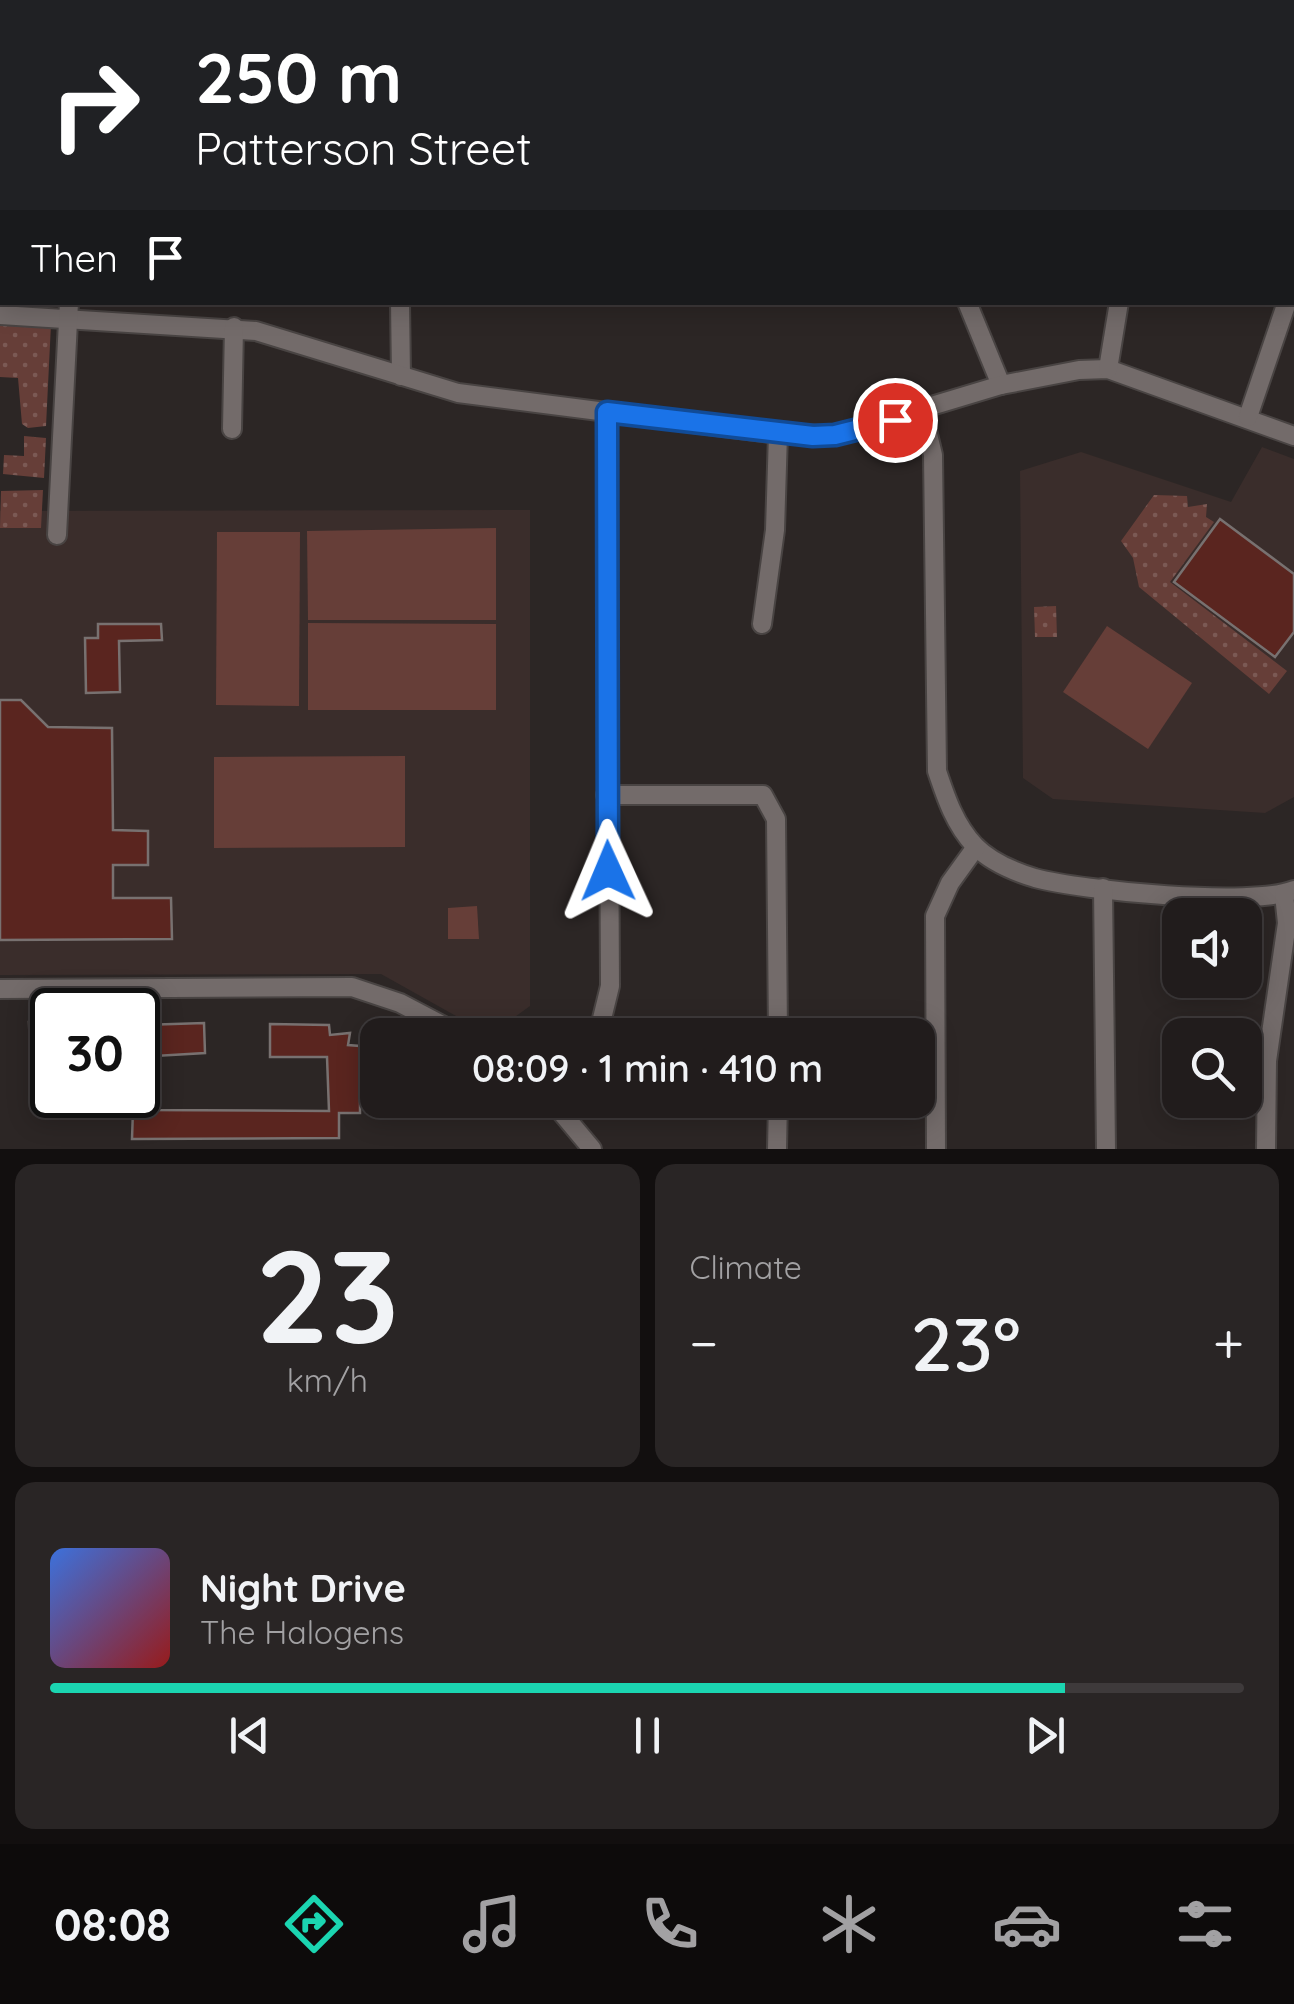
<!DOCTYPE html>
<meta charset="utf-8">
<style>
:root{--surface:#211c1c;--page:#292525;--text:#f1f3f6;--muted:#a2a1a3;--line:#3e3a3b;--accent:#1bd5b1}
body{margin:0;font-family:Quicksand,sans-serif;background:var(--page);color:var(--text);height:100vh;display:flex;flex-direction:column;font-size:38px;white-space:nowrap}
*{box-sizing:border-box;margin:0}
p{font-size:32px;color:var(--muted)}
.icon{flex:none;width:55px;height:55px;fill:none;stroke:currentColor;stroke-width:2;stroke-linecap:round;stroke-linejoin:round}
.map{position:relative;height:1149px;overflow:hidden}
.side{display:flex;flex-direction:column;gap:15px;padding:15px;background:#120f0f;flex:1}
.side>*{flex:none}
.hud{position:absolute;left:0px;top:0px;width:1295px;height:305px;box-shadow:0 5px 25px #0003,0 0 0 2px var(--line);background:#202124;color:#fff;overflow:hidden}
.tools{position:absolute;left:1162px;top:898px;display:grid;gap:20px}
.tools a{display:grid;place-items:center;width:100px;height:100px;border-radius:20px;background:var(--surface);box-shadow:0 5px 25px #0003,0 0 0 2px var(--line);font-size:50px}
.speed{position:absolute;left:30px;top:988px;display:flex;gap:20px;font-size:50px;font-weight:700;text-align:center}
.speed>*{display:grid;place-content:center;width:130px;height:130px;border-radius:50%;background:var(--surface);box-shadow:0 5px 25px #0003,0 0 0 2px var(--line);line-height:1}
.speed .limit{border:5px solid #111;border-radius:15px;background:#fff;color:#111}
.pin{position:absolute;display:grid;place-items:center;width:85px;height:85px;color:#fff;margin:-42px;border:5px solid #fff;border-radius:50%;box-shadow:0 2px 10px #0007}
.me{position:absolute;width:110px;margin:-55px;rotate:359deg;stroke-linejoin:round;filter:drop-shadow(0 0 8px #0008)}
.turn{display:flex;align-items:center;gap:35px;height:210px;padding:0 30px;font-size:45px}
.turn .icon{width:130px;height:130px;stroke-width:2.5}
.turn b{display:block;font-size:70px;line-height:85px}
.then{display:flex;align-items:center;height:95px;padding:0 30px;background:#0003;gap:20px;font-size:38px}
.big{font-size:75px;font-weight:600;line-height:1.1}
.side .card{flex:1;display:flex;flex-direction:column;justify-content:center;gap:15px;min-width:0;padding:0 35px;border-radius:20px;background:var(--page)}
.side .dial{align-items:center;gap:0}
.dial b{font-size:130px;line-height:1}
.song{display:flex;align-items:center;gap:30px}
.cover{width:120px;height:120px;border-radius:15px;background:linear-gradient(135deg,hsl(220 70% 55%),hsl(0 70% 35%))}
.played{height:10px;border-radius:5px;background:linear-gradient(90deg,var(--accent) 85%,var(--line) 85%)}
.keys{display:flex;justify-content:space-around;direction:ltr}
.heat{display:flex;justify-content:space-between;align-items:center;font-size:55px;direction:ltr}
.side .tiles{flex:1;display:grid;gap:15px;grid-template-columns:1fr 1fr}
.card:last-child{grid-column:span 2}
.trip{position:absolute;left:360px;top:1018px;width:575px;height:100px;border-radius:20px;background:var(--surface);box-shadow:0 5px 25px #0003,0 0 0 2px var(--line);font-weight:600;line-height:100px;text-align:center}
.tabs{display:flex;height:160px;justify-content:space-around;align-items:center;background:#0d0b0b;color:var(--muted)}
.tabs .icon{width:70px;height:70px}
.tabs .selected{color:var(--accent)}
.tabs b{font-size:45px;color:var(--text)}
.map>svg:first-child{display:block}
</style>
<div class="map">
<svg width="1294" height="1149" viewBox="0 0 1294 1149">
<defs>
<pattern id="green-dots" width="8" height="8" patternUnits="userSpaceOnUse" patternTransform="scale(2.5)"><rect width="8" height="8" fill="#663e38"/><path d="M2 2h.1M6 6h.1" fill="none" stroke="#7b5954" stroke-width="1.8" stroke-linecap="round"/></pattern>
</defs>
<rect width="100%" height="100%" fill="#2c2625"/>
<g fill="#3a2d2b">
<polygon points="1262,447 1294,459 1294,797 1265,813 1053,799 1023,778 1020,471 1081,452 1231,502"/>
<polygon points="530,510 530,1006 490,1035 381,974 0,975 0,511"/>
</g>
<g fill="url(#green-dots)">
<polygon points="0,321 51,324 46,426 28,428 22,424 18,378 0,377"/>
<polygon points="24,436 46,438 44,478 3,474 4,455 24,456"/>
<polygon points="43,490 41,528 0,528 1,491"/>
<polygon points="1154,495 1187,496 1188,507 1207,504 1206,517 1214,522 1170,582 1287,671 1269,694 1139,587 1133,558 1121,541"/>
<polygon points="1056,606 1057,637 1035,637 1034,607"/>
</g>
<g fill="#663e38">
<polygon points="496,528 496,620 308,620 307,531"/>
<polygon points="217,532 300,532 299,706 216,705"/>
<polygon points="308,623 496,624 496,710 308,710"/>
<polygon points="1107,626 1192,683 1148,749 1063,692"/>
<polygon points="405,756 405,847 214,848 214,757"/>
<polygon points="477,906 479,939 448,939 448,908"/>
</g>
<g fill="#5a251f" stroke="#787170" stroke-width="2.5">
<polygon points="1220,519 1294,574 1294,632 1275,657 1174,582"/>
<polygon points="98,624 161,624 162,640 119,641 120,692 86,693 85,638 98,638"/>
<polygon points="0,700 21,700 48,727 112,728 113,830 148,831 148,865 113,865 113,898 171,898 172,939 0,940"/>
<polygon points="29,1022 52,1022 52,1083 31,1084"/>
<polygon points="204,1023 205,1053 138,1057 138,1029 144,1029 143,1025"/>
<polygon points="270,1024 329,1025 330,1035 350,1033 348,1045 360,1046 360,1113 339,1113 339,1138 132,1139 133,1110 114,1114 114,1095 143,1095 144,1110 329,1111 327,1057 270,1057"/>
</g>
<g fill="none" stroke-linecap="round" stroke-linejoin="round">
<defs>
<g id="minor">
<polyline points="549,0 550,2"/>
<polyline points="685,0 689,2"/>
<polyline points="900,0 901,2"/>
<polyline points="1094,0 1097,2"/>
<polyline points="1139,0 1141,2"/>
<polyline points="868,2 875,0"/>
<polyline points="1292,141 1294,142"/>
<polyline points="1292,287 1294,283"/>
<polyline points="400,302 401,376"/>
<polyline points="967,302 1001,385"/>
<polyline points="0,315 256,331 458,393 778,434 835,435 1001,385 1079,370 1108,369 1294,436"/>
<polyline points="1108,369 1119,302"/>
<path d="M922 409 933 455 937 771C946 798 955 825 975 846 990 861 1015 872 1035 878 1083 891 1252 907 1294 890"/>
<polyline points="1248,417 1287,302"/>
<polyline points="232,429 234,327"/>
<polyline points="57,535 69,302"/>
<polyline points="762,624 775,530 778,434"/>
<polyline points="606,795 763,795 776,819 778,1035"/>
<polyline points="1103,888 1106,1149"/>
<polyline points="0,989 352,987 400,1003 461,1035"/>
<polyline points="598,1035 610,986 607,412"/>
<polyline points="551,1100 592,1149"/>
<polyline points="777,1149 778,1100"/>
<polyline points="936,1149 935,916 950,883 976,847"/>
<polyline points="1266,1149 1267,1061 1287,923 1284,894"/>
</g>
</defs>
<use href="#minor" stroke="#494443" stroke-width="22"/>
<use href="#minor" stroke="#736b6a" stroke-width="18"/>
</g>
<g fill="none" stroke-linecap="round" stroke-linejoin="round">
<defs>
<polyline id="route" points="608,871 607,412 813,436 835,435 895,420"/>
</defs>
<use href="#route" stroke="#114b97" stroke-width="25"/>
<use href="#route" stroke="#1a73e8" stroke-width="18"/>
</g>
</svg>
<div class="tools">
<a><svg class="icon" aria-label="sound" viewBox="0 0 24 24"><path d="M4 9h4l5-4v14l-5-4H4zM17 9q2 3 0 6"/></svg></a>
<a><svg class="icon" aria-label="search" viewBox="0 0 24 24"><circle cx="10" cy="10" r="6"/><path d="M15 15l6 6"/></svg></a>
</div>
<div class="speed"><div class="limit">30</div></div>
<div class="pin" style="left:895px;top:420px;background:#d93025"><svg class="icon" aria-label="arrive" viewBox="0 0 24 24"><path d="M6 21V4h12l-3 4 3 4H6"/></svg></div>
<svg class="me" style="left:608px;top:871px" viewBox="-20 -20 40 40"><path d="M0-17L14 15 0 8-14 15z" fill="#1a73e8" stroke="#fff" stroke-width="4"/></svg>
<div class="trip">08:09 · 1 min · 410 m</div>
<div class="hud">
<div class="turn"><svg class="icon" aria-label="right" viewBox="0 0 24 24"><path d="M7 20v-9h11M14 6l5 5-5 5"/></svg><div><b>250 m</b>Patterson Street</div></div>
<div class="then">Then<svg class="icon" aria-label="arrive" viewBox="0 0 24 24"><path d="M6 21V4h12l-3 4 3 4H6"/></svg></div>
</div>
</div>
<section class="side">
<div class="tiles">
<div class="card dial"><b>23</b><p>km/h</p></div>
<div class="card"><p>Climate</p>
<div class="heat"><a>−</a><b class="big">23°</b><a>+</a></div>
</div>
<div class="card">
<div class="song"><i class="cover"></i><div><b>Night Drive</b><p>The Halogens</p></div></div>
<div class="played"></div>
<div class="keys"><svg class="icon" aria-label="previous" viewBox="0 0 24 24"><path d="M18 5L8 12l10 7zM5 5v14"/></svg><svg class="icon" aria-label="pause" viewBox="0 0 24 24"><path d="M8 5v14M16 5v14"/></svg><svg class="icon" aria-label="next" viewBox="0 0 24 24"><path d="M6 5l10 7-10 7zM19 5v14"/></svg></div>
</div>
</div>
</section>
<nav class="tabs">
<b>08:08</b>
<svg class="icon selected" aria-label="directions" viewBox="0 0 24 24"><path d="M12 3l9 9-9 9-9-9zM9 14v-3h6M13 9l2 2-2 2"/></svg>
<svg class="icon" aria-label="music" viewBox="0 0 24 24"><path d="M9 18V5l10-2v13"/><circle cx="6" cy="18" r="3"/><circle cx="16" cy="16" r="3"/></svg>
<svg class="icon" aria-label="phone" viewBox="0 0 24 24"><path d="M5 4h4l2 5-3 2q2 4 5 5l2-3 5 2v4C11 20 4 13 5 4z"/></svg>
<svg class="icon" aria-label="climate" viewBox="0 0 24 24"><path d="M12 3v18M4 7l16 10M4 17L20 7"/></svg>
<svg class="icon" aria-label="car" viewBox="0 0 24 24"><path d="M5 17H2v-5l4-1 3-4h7l3 4 3 1v5h-3M9 17h6M6 11h13"/><circle cx="7" cy="17" r="2"/><circle cx="17" cy="17" r="2"/></svg>
<svg class="icon" aria-label="filters" viewBox="0 0 24 24"><path d="M4 7h16M4 17h16"/><circle cx="9" cy="7" r="2"/><circle cx="15" cy="17" r="2"/></svg>
</nav>
